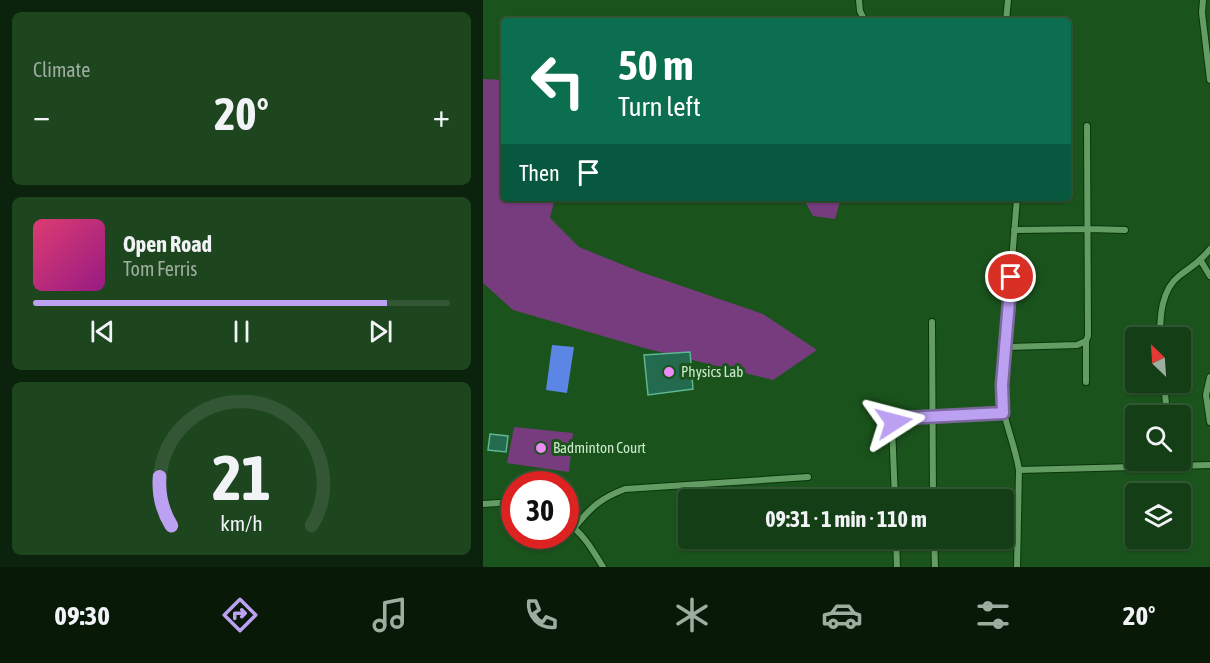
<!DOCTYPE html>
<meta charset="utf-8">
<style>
body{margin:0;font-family:"Asap Condensed",sans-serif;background:#1d451e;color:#f1f3f6;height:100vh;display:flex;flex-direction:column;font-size:22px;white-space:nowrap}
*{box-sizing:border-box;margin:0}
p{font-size:20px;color:#9daea0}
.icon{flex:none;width:33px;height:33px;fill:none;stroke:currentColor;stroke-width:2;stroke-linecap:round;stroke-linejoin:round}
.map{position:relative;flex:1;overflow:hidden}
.panel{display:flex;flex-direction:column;gap:12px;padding:12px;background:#0b220c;width:483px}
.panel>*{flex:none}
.hud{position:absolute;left:18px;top:18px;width:570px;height:183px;border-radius:6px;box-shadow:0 2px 4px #0004,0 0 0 2px #335734;background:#0b6e4f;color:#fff;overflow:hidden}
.needle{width:39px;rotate:335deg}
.tools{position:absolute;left:642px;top:327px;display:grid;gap:12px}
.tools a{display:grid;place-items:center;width:66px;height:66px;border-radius:6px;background:#143e15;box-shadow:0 2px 4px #0004,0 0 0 2px #335734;font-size:30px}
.speed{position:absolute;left:18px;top:471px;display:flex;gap:12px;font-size:30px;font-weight:700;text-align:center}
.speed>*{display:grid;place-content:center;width:78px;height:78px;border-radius:50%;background:#143e15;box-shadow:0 2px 4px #0004,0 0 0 2px #335734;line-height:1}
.speed .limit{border:9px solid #d22;background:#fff;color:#111}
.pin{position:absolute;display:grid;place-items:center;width:51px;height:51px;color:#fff;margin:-26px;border:3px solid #fff;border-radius:50%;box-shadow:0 2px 6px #0007}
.me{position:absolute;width:66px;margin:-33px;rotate:81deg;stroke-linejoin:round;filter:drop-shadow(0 0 4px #0008)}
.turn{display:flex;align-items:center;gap:21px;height:126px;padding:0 18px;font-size:27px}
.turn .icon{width:78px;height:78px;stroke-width:2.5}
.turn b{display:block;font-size:42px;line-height:51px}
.then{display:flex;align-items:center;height:57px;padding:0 18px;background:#0003;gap:12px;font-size:22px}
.big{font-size:45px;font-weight:700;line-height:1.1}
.panel .card{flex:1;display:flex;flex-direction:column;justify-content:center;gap:9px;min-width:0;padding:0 21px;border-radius:9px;background:#1d451e}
.panel .dial{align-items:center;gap:0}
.dial svg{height:156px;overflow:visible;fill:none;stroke:#335734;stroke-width:7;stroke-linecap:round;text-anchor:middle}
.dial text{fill:#f1f3f6;stroke:none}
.song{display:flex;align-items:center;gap:18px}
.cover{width:72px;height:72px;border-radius:9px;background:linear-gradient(135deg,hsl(340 70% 55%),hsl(310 70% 35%))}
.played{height:6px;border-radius:3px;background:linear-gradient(90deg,#bca0f2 85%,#335734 85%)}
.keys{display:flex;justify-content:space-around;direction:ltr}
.heat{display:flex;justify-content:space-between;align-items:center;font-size:33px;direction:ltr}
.trip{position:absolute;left:195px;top:489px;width:336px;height:60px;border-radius:6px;background:#143e15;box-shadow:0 2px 4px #0004,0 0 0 2px #335734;font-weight:700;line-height:60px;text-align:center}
.tab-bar{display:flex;height:96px;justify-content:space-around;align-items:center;background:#081908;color:#9daea0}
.tab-bar .icon{width:42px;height:42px}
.tab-bar .on{color:#bca0f2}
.tab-bar b{font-size:27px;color:#f1f3f6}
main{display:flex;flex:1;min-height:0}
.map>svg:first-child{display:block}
.green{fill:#773c7d}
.water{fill:#5b86e5}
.building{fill:#246a4e;stroke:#5db690;stroke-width:1.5}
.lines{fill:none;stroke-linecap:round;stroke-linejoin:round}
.minor-casing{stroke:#09350c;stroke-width:8}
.minor{stroke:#649d63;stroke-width:6}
.route-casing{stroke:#7a689d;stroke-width:15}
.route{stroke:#bca0f2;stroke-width:10}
.poi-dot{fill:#ee8bf8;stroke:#1a531c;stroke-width:2}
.labels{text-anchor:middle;stroke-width:6;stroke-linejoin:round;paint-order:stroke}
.poi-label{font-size:15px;fill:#cbe9ca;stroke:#1a531c;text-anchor:start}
</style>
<main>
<section class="panel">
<div class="card"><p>Climate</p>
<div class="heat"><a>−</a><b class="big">20°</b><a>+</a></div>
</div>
<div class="card">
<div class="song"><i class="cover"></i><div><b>Open Road</b><p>Tom Ferris</p></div></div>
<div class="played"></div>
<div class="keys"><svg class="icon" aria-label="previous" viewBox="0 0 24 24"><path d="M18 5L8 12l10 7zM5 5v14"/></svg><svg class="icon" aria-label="pause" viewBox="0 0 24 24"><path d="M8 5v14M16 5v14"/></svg><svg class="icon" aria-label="next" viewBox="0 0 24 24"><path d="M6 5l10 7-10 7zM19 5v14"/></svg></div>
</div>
<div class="card dial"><svg viewBox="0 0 100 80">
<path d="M14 69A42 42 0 1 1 86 69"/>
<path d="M14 69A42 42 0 0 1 8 44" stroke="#bca0f2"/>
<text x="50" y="56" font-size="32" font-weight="700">21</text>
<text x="50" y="72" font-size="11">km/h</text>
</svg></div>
</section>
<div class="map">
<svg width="727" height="567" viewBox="0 0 727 567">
<rect width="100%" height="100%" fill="#1a531c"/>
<path class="green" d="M0,79L21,80V198H72L67,218L96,247L155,271L280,314L334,350L290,380L161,348L30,310L0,283Z
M320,198H358L352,219L330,216Z
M31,427L90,433L86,472L24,463Z"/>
<path class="water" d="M69,345L91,347L84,393L63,390Z"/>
<path class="building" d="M207,352L210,389L165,395L161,355Z
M7,434L25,436L23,452L5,450Z"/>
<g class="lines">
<g class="minor-casing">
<path id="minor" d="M376,0L377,11L382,21
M720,0L719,13L727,80
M523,21L525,0
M534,198L518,397C521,422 532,445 536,470L534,567
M531,230L606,229L642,230
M718,261L727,276
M449,322L450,500
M677,338C677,317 678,290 696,276C709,266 716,263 727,249
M522,347L594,345L603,341L605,336L604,126
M727,377L723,395L727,422
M603,382V341
M681,382L684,415
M536,470L727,465
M412,500L409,426L411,422L422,418L520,413
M0,504L32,502
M82,521C100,533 109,549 120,567
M92,527C108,507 118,498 142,489L325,477
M413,538L414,567
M451,538L452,567"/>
</g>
<use href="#minor" class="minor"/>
</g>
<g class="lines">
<g class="route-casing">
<path id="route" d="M411,422L422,418L520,413L519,385L528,277"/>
</g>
<use href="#route" class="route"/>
</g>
<g class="poi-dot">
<circle cx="186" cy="372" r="6"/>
<circle cx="58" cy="448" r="6"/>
</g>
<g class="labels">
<g class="poi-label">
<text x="198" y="377">Physics Lab</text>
<text x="70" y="453">Badminton Court</text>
</g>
</g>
</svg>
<div class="tools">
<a><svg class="needle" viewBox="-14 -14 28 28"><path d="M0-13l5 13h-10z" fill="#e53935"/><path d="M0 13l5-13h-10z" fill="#9daea0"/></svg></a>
<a><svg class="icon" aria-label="search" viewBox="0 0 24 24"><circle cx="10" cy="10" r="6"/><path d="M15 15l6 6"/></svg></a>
<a><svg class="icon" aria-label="layers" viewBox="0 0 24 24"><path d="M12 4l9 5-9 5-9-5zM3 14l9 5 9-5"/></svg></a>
</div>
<div class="speed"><div class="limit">30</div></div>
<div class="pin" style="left:528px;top:277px;background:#d93025"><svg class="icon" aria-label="arrive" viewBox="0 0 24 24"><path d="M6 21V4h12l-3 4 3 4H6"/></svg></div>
<svg class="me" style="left:411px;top:422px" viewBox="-20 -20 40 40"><path d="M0-17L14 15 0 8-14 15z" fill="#bca0f2" stroke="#fff" stroke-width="4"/></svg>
<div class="trip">09:31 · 1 min · 110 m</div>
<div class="hud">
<div class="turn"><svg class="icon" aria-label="left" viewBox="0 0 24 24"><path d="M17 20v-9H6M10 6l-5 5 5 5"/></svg><div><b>50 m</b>Turn left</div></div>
<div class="then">Then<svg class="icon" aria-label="arrive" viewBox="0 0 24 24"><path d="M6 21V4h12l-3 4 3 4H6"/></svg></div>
</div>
</div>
</main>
<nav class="tab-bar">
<b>09:30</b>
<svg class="icon on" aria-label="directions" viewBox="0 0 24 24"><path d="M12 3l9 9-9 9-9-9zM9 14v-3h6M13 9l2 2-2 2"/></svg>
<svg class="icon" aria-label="music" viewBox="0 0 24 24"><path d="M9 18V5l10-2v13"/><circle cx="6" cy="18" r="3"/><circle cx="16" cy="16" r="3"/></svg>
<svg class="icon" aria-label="phone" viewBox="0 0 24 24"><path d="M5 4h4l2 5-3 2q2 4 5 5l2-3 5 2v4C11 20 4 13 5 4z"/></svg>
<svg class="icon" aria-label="climate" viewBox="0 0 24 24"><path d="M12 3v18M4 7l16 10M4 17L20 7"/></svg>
<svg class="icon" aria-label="car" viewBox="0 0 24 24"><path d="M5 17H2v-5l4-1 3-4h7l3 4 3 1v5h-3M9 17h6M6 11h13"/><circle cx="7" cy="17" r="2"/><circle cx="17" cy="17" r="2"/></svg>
<svg class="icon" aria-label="filters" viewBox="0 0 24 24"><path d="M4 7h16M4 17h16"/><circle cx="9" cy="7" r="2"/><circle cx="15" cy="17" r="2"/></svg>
<b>20°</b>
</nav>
